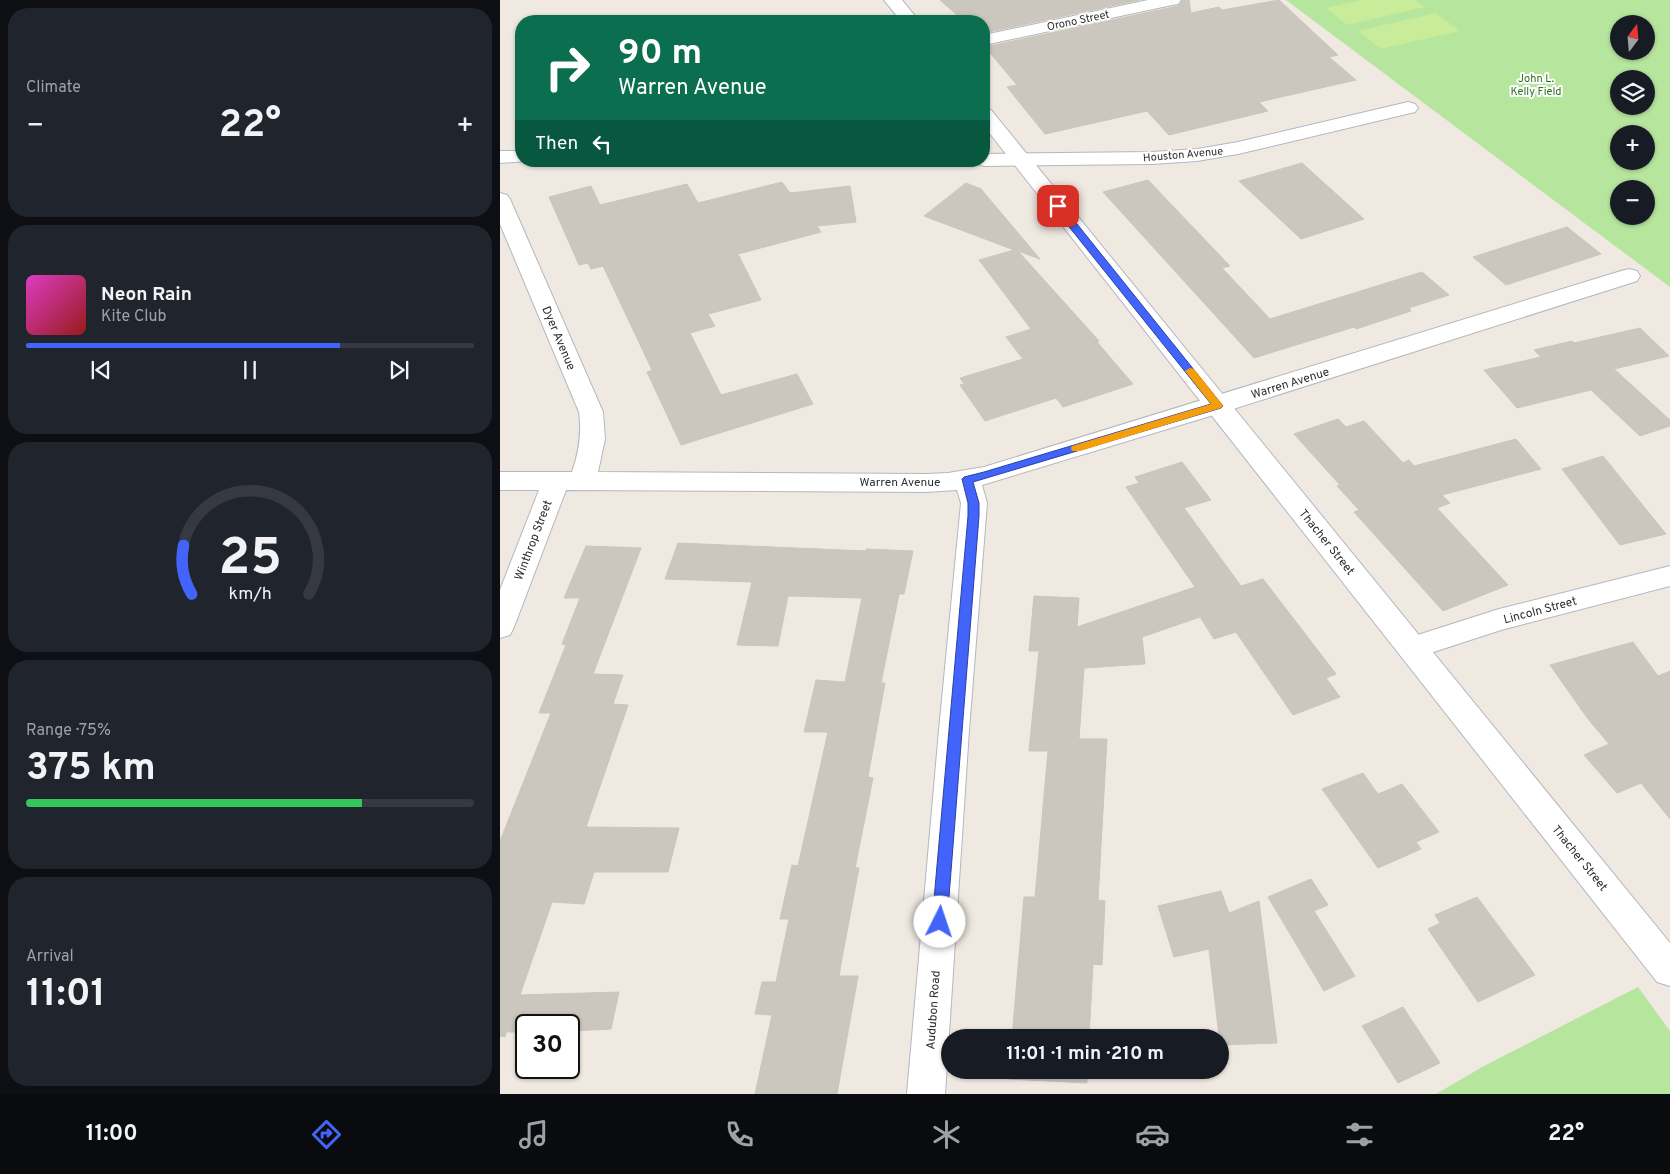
<!DOCTYPE html>
<meta charset="utf-8">
<style>
body{margin:0;font-family:Overpass,sans-serif;background:#20242c;color:#f1f3f6;height:100vh;display:flex;flex-direction:column;font-size:19px;white-space:nowrap}
*{box-sizing:border-box;margin:0}
p{font-size:16px;color:#9ea1a6}
.icon{flex:none;width:28px;height:28px;fill:none;stroke:currentColor;stroke-width:2;stroke-linecap:round;stroke-linejoin:round}
.map{position:relative;flex:1;overflow:hidden}
.side{display:flex;flex-direction:column;gap:8px;padding:8px;background:#0d0f14;width:500px}
.side>*{flex:none}
.hud{position:absolute;left:15px;top:15px;width:475px;height:152px;border-radius:20px;box-shadow:0 1px 4px #0004;background:#0b6e4f;color:#fff;overflow:hidden}
.needle{width:32px;rotate:16deg}
.tools{position:absolute;left:1110px;top:15px;display:grid;gap:10px}
.tools a{display:grid;place-items:center;width:45px;height:45px;border-radius:50%;background:#171b24;box-shadow:0 1px 4px #0004;font-size:25px}
.speed{position:absolute;left:15px;top:1014px;display:flex;gap:10px;font-size:25px;font-weight:700;text-align:center}
.speed>*{display:grid;place-content:center;width:65px;height:65px;border-radius:50%;background:#171b24;box-shadow:0 1px 4px #0004;line-height:1}
.speed .limit{border:2px solid #111;border-radius:8px;background:#fff;color:#111}
.pin{position:absolute;display:grid;place-items:center;width:42px;height:42px;color:#fff;margin:-21px;border-radius:10px;box-shadow:0 2px 8px #0006}
.me{position:absolute;width:55px;margin:-28px;rotate:4deg;stroke-linejoin:round;filter:drop-shadow(0 0 4px #0008)}
.turn{display:flex;align-items:center;gap:18px;height:105px;padding:0 20px;font-size:22px}
.turn .icon{width:65px;height:65px;stroke-width:2.5}
.turn b{display:block;font-size:35px;line-height:42px}
.then{display:flex;align-items:center;height:48px;padding:0 20px;background:#0003;gap:10px;font-size:19px}
.big{font-size:38px;font-weight:700;line-height:1.1}
.side .tile{flex:1;display:flex;flex-direction:column;justify-content:center;gap:8px;min-width:0;padding:0 18px;border-radius:20px;background:#20242c}
.side .dial{align-items:center;gap:0}
.dial svg{height:130px;overflow:visible;fill:none;stroke:#363941;stroke-width:7;stroke-linecap:round;text-anchor:middle}
.dial text{fill:#f1f3f6;stroke:none}
.song{display:flex;align-items:center;gap:15px}
.cover{width:60px;height:60px;border-radius:8px;background:linear-gradient(135deg,hsl(310 70% 55%),hsl(0 70% 35%))}
.played{height:5px;border-radius:2px;background:linear-gradient(90deg,#4264fb 70%,#363941 70%)}
.keys{display:flex;justify-content:space-around;direction:ltr}
.heat{display:flex;justify-content:space-between;align-items:center;font-size:28px;direction:ltr}
.charge{height:8px;border-radius:4px;background:linear-gradient(90deg,#34c759 75%,#363941 0)}
.trip{position:absolute;left:441px;top:1029px;width:288px;height:50px;border-radius:25px;background:#171b24;box-shadow:0 1px 4px #0004;font-weight:700;line-height:50px;text-align:center}
.dock{display:flex;height:80px;justify-content:space-around;align-items:center;background:#090b0e;color:#9ea1a6}
.dock .icon{width:35px;height:35px}
.dock .on{color:#4264fb}
.dock b{font-size:22px;color:#f1f3f6}
main{display:flex;flex:1;min-height:0}
.map>svg:first-child{display:block}
.green{fill:#b6e59e;fill-rule:evenodd}
.pitch{fill:#c9ec9a}
.building{fill:#cbc7bf;stroke:#cbc5ba}
.lines{fill:none;stroke-linecap:round;stroke-linejoin:round}
.minor-casing{stroke:#b4b7c1;stroke-width:2}
.tertiary-casing{stroke:#b4b7c1;stroke-width:2}
.minor{fill:#fff;fill-rule:evenodd}
.tertiary{fill:#fff;fill-rule:evenodd}
.route{fill:#4264fb;stroke:#2b41a3}
.slow{fill:#f59e0b}
.labels{text-anchor:middle;stroke-width:4;stroke-linejoin:round;paint-order:stroke}
.far-street-label{font-size:11px;fill:#2e2e2e;stroke:#fff}
.far-park-label{font-size:11px;fill:#2c6e1b;stroke:#fff}
.street-label{font-size:12px;fill:#2e2e2e;stroke:#fff}
</style>
<main>
<section class="side">
<div class="tile"><p>Climate</p>
<div class="heat"><a>−</a><b class="big">22°</b><a>+</a></div>
</div>
<div class="tile">
<div class="song"><i class="cover"></i><div><b>Neon Rain</b><p>Kite Club</p></div></div>
<div class="played"></div>
<div class="keys"><svg class="icon" aria-label="previous" viewBox="0 0 24 24"><path d="M18 5L8 12l10 7zM5 5v14"/></svg><svg class="icon" aria-label="pause" viewBox="0 0 24 24"><path d="M8 5v14M16 5v14"/></svg><svg class="icon" aria-label="next" viewBox="0 0 24 24"><path d="M6 5l10 7-10 7zM19 5v14"/></svg></div>
</div>
<div class="tile dial"><svg viewBox="0 0 100 80">
<path d="M14 69A42 42 0 1 1 86 69"/>
<path d="M14 69A42 42 0 0 1 9 39" stroke="#4264fb"/>
<text x="50" y="56" font-size="32" font-weight="700">25</text>
<text x="50" y="72" font-size="11">km/h</text>
</svg></div>
<div class="tile"><p>Range · 75%</p><b class="big">375 km</b><div class="charge"></div></div>
<div class="tile"><p>Arrival</p><b class="big">11:01</b></div>
</section>
<div class="map">
<svg width="1170" height="1094" viewBox="0 0 1170 1094">
<rect width="100%" height="100%" fill="#efe9e1"/>
<path class="green" d="M786,0H1170V287ZM1119,24H1146V51H1119ZM1119,79H1146V106H1119ZM1119,134H1146V161H1119ZM1119,189H1146V216H1119Z
M1138,987L1170,1031V1094H936L984,1066Z"/>
<path class="pitch" d="M861,0H915L925,7L847,25L826,8Z
M936,13L960,31L881,49L858,31Z"/>
<path class="building" d="M440,0H639L484,33V21H464Z
M683,0H689L691,13L719,7L722,10L779,0L838,55L829,57L856,80L759,102L768,111L669,135L647,111L545,134L507,87L517,85L485,47L678,6Z
M802,163L864,219L801,239L739,181Z
M648,180L730,266L722,268L770,319L922,272L949,295L909,308L911,311L856,329L854,327L754,358L603,192Z
M282,182L290,193L350,186L356,222L317,226L321,232L238,254L261,300L208,314L215,326L190,333L221,395L297,374L313,404L181,445L147,372L152,370L103,266L91,269L88,263L79,265L49,197L91,186L100,205L187,184L198,203Z
M466,183L481,189L540,259L518,251L599,341L597,342L633,384L563,407L556,398L485,421L460,385L464,384L460,378L523,359L506,337L531,329L479,260L514,250L424,216Z
M1067,227L1101,254L1006,285L973,257Z
M1140,328L1169,356L1114,369L1170,420V426L1140,436L1091,390L1017,408L984,370L1041,357L1034,350L1072,341L1074,343Z
M838,419L846,427L864,421L903,463L909,460L914,466L1016,439L1041,469L942,495L950,503L937,508L1008,585L943,611L854,512L859,510L837,486L840,485L794,434Z
M1103,456L1166,534L1120,545L1062,469Z
M682,462L711,500L684,508L741,586L763,579L836,674L826,678L840,697L793,715L736,632L714,639L700,617L642,637L645,664L584,668L579,739H607L598,900L605,901L602,965L593,964L589,1038H512L524,897H535L548,751H529L539,651H529L534,596L579,598L577,627L695,587L626,487L639,483L635,477Z
M178,543L366,551V549L413,551L404,594H399L381,683H385L368,777L373,778L355,868H359L342,958L339,976H358L337,1094H255L272,1015L255,1014L262,982H276L289,919H280L292,865L298,866L328,732H304L316,680L345,682L362,598L288,596L278,646L237,645L252,582L165,579Z
M86,546L141,548L93,674L123,675L113,704L128,705L86,827L179,828L168,872H94L84,904L52,902L20,995L119,992L111,1029L69,1031V1025H26V1032H6L5,1037L0,1036V841L51,713H39L66,645L62,644L80,598H64Z
M1133,642L1158,676L1170,671V819L1141,783L1117,793L1084,755L1109,744L1088,719L1050,665Z
M863,773L878,794L902,784L939,832L916,842L921,849L878,868L822,789Z
M811,879L828,905L814,911L855,976L824,991L768,897Z
M721,891L729,913L759,901L777,1043L720,1045L709,949L674,957L658,906Z
M977,897L1035,975L978,1002L928,929L940,923L935,915Z
M903,1007L940,1063L898,1083L862,1026Z
M509,1070H587V1083L508,1079Z"/>
<g class="lines">
<g class="minor-casing">
<path id="minor" d="M648,0H681L678,4L672,5L484,45V35Z
M908,102L915,104L918,108L915,112L738,154L697,161L652,164L484,166L477,164L475,161H484V154L652,152L697,149L738,142Z
M0,151H21V161H28L0,163Z
M0,193L7,195L10,199L103,412L105,439L98,472L426,474L448,473L484,467L1121,271L1129,269L1137,271L1140,276L1137,281L727,411L482,485L487,503L469,730L445,1094H407L439,730L461,503L457,490L426,492L66,490L14,627L10,635L0,638V590L39,490H0V472H72C79,452 82,433 79,412L0,224Z
M1170,566V586L1001,630L912,659L902,656L897,648L902,640L999,609Z"/>
</g>
<g class="tertiary-casing">
<path id="tertiary" d="M384,0H402L419,21H401Z
M484,108L491,110L1170,943V986L1157,982L484,126Z"/>
</g>
<use href="#minor" class="minor"/>
<use href="#tertiary" class="tertiary"/>
</g>
<path class="route" d="M558,203L561,204L723,406L721,408L473,482L479,503V516L447,922L445,926L440,928L435,926L432,922L468,516V503L462,479L464,477L484,472L711,404L554,208L553,206Z"/>
<path class="slow" d="M690,368L694,369L721,403L723,406L721,408L580,451H572L571,448L572,446L711,404L685,371Z"/>
<g class="labels">
<g class="far-street-label">
<text transform="translate(578 20) rotate(-12)" y="4">Orono Street</text>
<text transform="translate(683 154) rotate(-5)" y="4">Houston Avenue</text>
</g>
<g class="far-park-label">
<text x="1036" y="82">John L.<tspan x="1036" dy="13">Kelly Field</tspan></text>
</g>
<g class="street-label">
<text transform="translate(59 338) rotate(67)" y="4">Dyer Avenue</text>
<text transform="translate(790 383) rotate(-17)" y="4">Warren Avenue</text>
<text x="400" y="486">Warren Avenue</text>
<text transform="translate(33 540) rotate(-69)" y="4">Winthrop Street</text>
<text transform="translate(827 542) rotate(51)" y="4">Thacher Street</text>
<text transform="translate(1040 610) rotate(-15)" y="4">Lincoln Street</text>
<text transform="translate(1080 858) rotate(51)" y="4">Thacher Street</text>
<text transform="translate(433 1010) rotate(-86)" y="4">Audubon Road</text>
</g>
</g>
</svg>
<div class="tools">
<a><svg class="needle" viewBox="-14 -14 28 28"><path d="M0-13l5 13h-10z" fill="#e53935"/><path d="M0 13l5-13h-10z" fill="#9ea1a6"/></svg></a>
<a><svg class="icon" aria-label="layers" viewBox="0 0 24 24"><path d="M12 4l9 5-9 5-9-5zM3 14l9 5 9-5"/></svg></a>
<a>+</a>
<a>−</a>
</div>
<div class="speed"><div class="limit">30</div></div>
<div class="pin" style="left:558px;top:206px;background:#d93025"><svg class="icon" aria-label="arrive" viewBox="0 0 24 24"><path d="M6 21V4h12l-3 4 3 4H6"/></svg></div>
<svg class="me" style="left:440px;top:922px" viewBox="-20 -20 40 40"><circle r="19" fill="#fff"/><path d="M0-13L10 11 0 6-10 11z" fill="#4264fb"/></svg>
<div class="trip">11:01 · 1 min · 210 m</div>
<div class="hud">
<div class="turn"><svg class="icon" aria-label="right" viewBox="0 0 24 24"><path d="M7 20v-9h11M14 6l5 5-5 5"/></svg><div><b>90 m</b>Warren Avenue</div></div>
<div class="then">Then<svg class="icon" aria-label="left" viewBox="0 0 24 24"><path d="M17 20v-9H6M10 6l-5 5 5 5"/></svg></div>
</div>
</div>
</main>
<nav class="dock">
<b>11:00</b>
<svg class="icon on" aria-label="directions" viewBox="0 0 24 24"><path d="M12 3l9 9-9 9-9-9zM9 14v-3h6M13 9l2 2-2 2"/></svg>
<svg class="icon" aria-label="music" viewBox="0 0 24 24"><path d="M9 18V5l10-2v13"/><circle cx="6" cy="18" r="3"/><circle cx="16" cy="16" r="3"/></svg>
<svg class="icon" aria-label="phone" viewBox="0 0 24 24"><path d="M5 4h4l2 5-3 2q2 4 5 5l2-3 5 2v4C11 20 4 13 5 4z"/></svg>
<svg class="icon" aria-label="climate" viewBox="0 0 24 24"><path d="M12 3v18M4 7l16 10M4 17L20 7"/></svg>
<svg class="icon" aria-label="car" viewBox="0 0 24 24"><path d="M5 17H2v-5l4-1 3-4h7l3 4 3 1v5h-3M9 17h6M6 11h13"/><circle cx="7" cy="17" r="2"/><circle cx="17" cy="17" r="2"/></svg>
<svg class="icon" aria-label="filters" viewBox="0 0 24 24"><path d="M4 7h16M4 17h16"/><circle cx="9" cy="7" r="2"/><circle cx="15" cy="17" r="2"/></svg>
<b>22°</b>
</nav>
